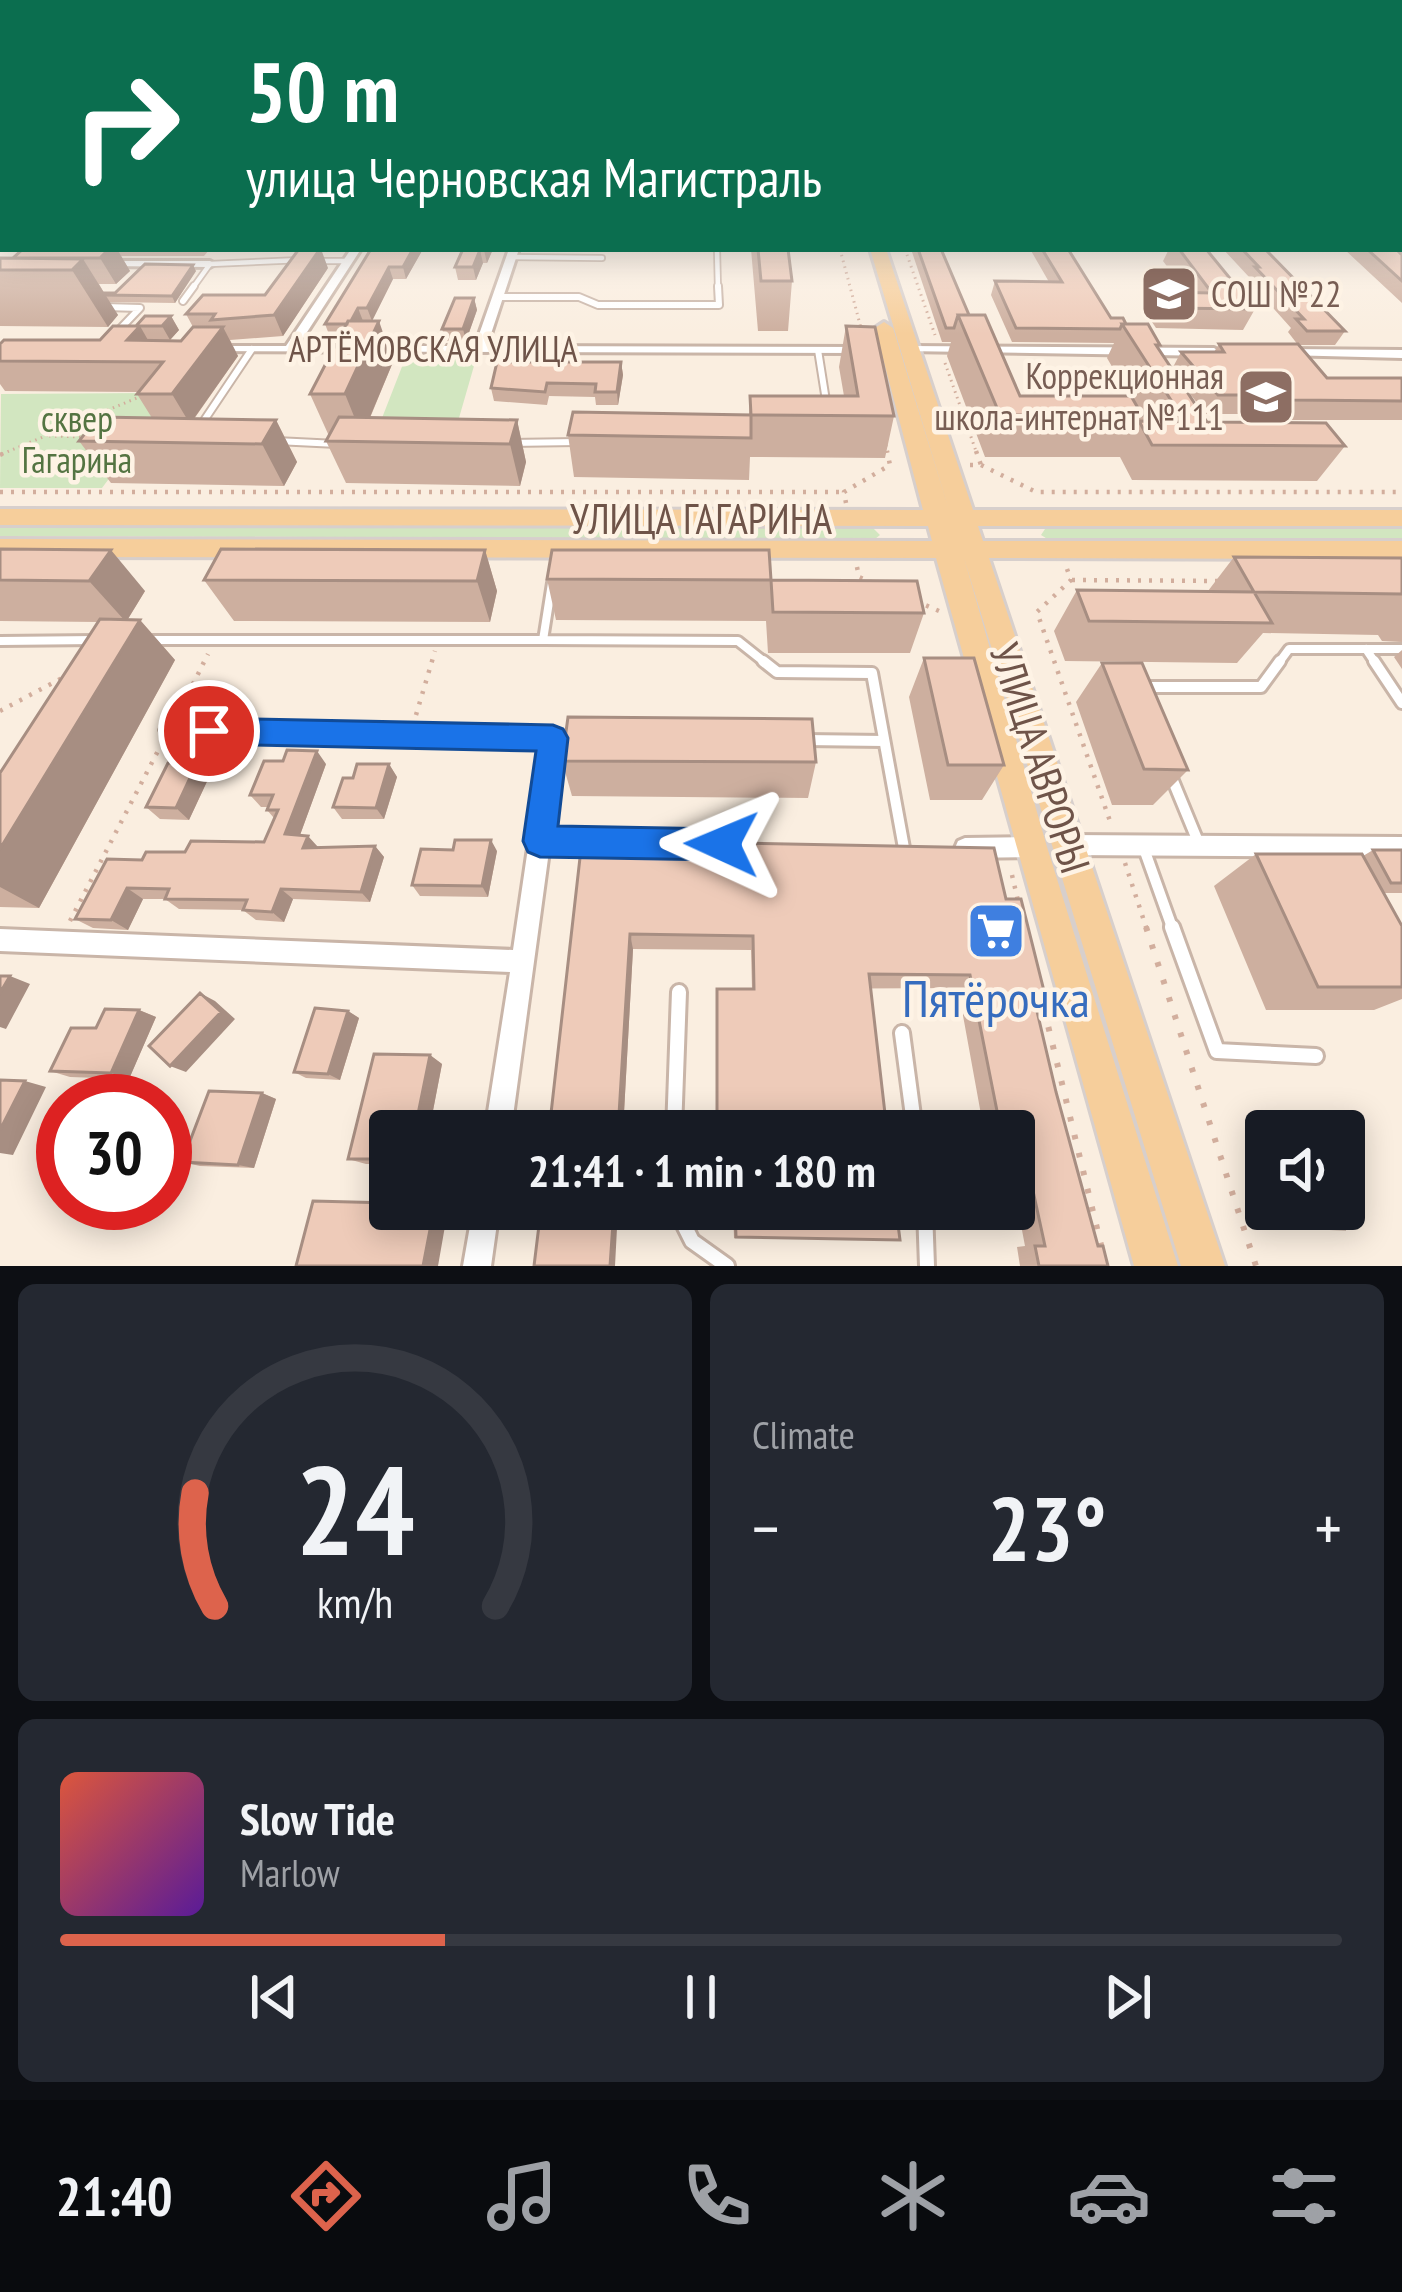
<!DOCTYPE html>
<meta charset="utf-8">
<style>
body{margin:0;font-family:"PT Sans Narrow",sans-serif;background:#242831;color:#f1f3f6;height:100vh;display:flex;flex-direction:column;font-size:45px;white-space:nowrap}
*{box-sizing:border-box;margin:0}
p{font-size:39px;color:#9ea1a6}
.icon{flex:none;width:66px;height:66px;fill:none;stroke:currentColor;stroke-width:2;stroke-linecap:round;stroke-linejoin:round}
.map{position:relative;height:1266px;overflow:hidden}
.panel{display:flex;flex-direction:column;gap:18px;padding:18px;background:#0d0f14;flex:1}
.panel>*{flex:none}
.hud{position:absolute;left:0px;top:0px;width:1404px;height:252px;box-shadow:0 6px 30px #0003;background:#0b6e4f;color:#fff;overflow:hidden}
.buttons{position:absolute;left:1245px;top:1110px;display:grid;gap:24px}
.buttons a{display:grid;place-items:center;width:120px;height:120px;border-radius:12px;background:#171b24;box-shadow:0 6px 30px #0003;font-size:60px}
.speed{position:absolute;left:36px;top:1074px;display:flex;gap:24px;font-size:60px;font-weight:700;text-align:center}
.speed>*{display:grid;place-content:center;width:156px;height:156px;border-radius:50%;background:#171b24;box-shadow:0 6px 30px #0003;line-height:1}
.speed .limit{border:18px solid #d22;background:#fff;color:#111}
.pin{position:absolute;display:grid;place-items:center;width:102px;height:102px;color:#fff;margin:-51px;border:6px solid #fff;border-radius:50%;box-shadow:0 3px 12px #0007}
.me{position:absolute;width:132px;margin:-66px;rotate:271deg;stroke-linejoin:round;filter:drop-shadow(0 0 9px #0008)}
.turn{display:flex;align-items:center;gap:42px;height:252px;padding:0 48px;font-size:54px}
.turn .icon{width:156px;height:156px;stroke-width:2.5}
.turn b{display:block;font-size:84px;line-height:102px}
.big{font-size:90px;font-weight:700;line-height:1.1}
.panel .tile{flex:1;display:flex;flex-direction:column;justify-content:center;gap:18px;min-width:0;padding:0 42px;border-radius:18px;background:#242831}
.panel .dial{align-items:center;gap:0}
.dial svg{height:312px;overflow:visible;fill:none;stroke:#363941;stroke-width:7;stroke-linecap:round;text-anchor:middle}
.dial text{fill:#f1f3f6;stroke:none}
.song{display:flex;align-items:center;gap:36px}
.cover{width:144px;height:144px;border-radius:18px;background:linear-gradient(135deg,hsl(10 70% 55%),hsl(270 70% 35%))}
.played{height:12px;border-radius:6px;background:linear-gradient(90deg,#dd634c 30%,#363941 30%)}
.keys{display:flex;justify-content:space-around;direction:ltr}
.heat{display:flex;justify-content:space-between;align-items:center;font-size:66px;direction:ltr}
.panel .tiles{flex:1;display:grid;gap:18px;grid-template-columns:1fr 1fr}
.tile:last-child{grid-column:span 2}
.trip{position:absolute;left:369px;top:1110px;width:666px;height:120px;border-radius:12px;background:#171b24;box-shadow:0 6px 30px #0003;font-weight:700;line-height:120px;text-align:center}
.dock{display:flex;height:192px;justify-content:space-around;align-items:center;background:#090b0e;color:#9ea1a6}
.dock .icon{width:84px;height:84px}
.dock .active{color:#dd634c}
.dock b{font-size:54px;color:#f1f3f6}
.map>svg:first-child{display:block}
.green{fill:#d2e6c0}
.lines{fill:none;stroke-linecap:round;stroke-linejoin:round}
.service-far4-casing{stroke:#c9b5a8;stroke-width:8}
.service-far3-casing{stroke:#c9b5a8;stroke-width:10}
.service-far2-casing{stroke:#c9b5a8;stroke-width:14}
.service-far1-casing{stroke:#c9b5a8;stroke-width:16}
.service-casing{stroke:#c9b5a8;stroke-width:20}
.minor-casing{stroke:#c9b5a8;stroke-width:6}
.primary-casing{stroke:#d7cfcc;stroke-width:6}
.path-far2{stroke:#d2ae9d;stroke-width:3;stroke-dasharray:1.5 4.5;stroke-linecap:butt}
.path-far1{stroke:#d2ae9d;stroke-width:4.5;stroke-dasharray:3 8;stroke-linecap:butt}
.path{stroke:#d2ae9d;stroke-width:6;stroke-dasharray:4.5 14;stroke-linecap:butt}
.service-far4{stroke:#fff;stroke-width:4.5}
.service-far3{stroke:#fff;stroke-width:6}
.service-far2{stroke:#fff;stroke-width:8}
.service-far1{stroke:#fff;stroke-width:10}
.service{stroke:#fff;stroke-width:14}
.minor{fill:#fff;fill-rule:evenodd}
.primary{fill:#f6ce9b;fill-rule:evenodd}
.wall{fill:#cdaf9f}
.shaded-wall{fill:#a78e82}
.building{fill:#eecbb9;stroke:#a78e82;stroke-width:3}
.route{fill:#1a73e8;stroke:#114b97;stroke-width:3}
.labels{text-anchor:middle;stroke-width:9;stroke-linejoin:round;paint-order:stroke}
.far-education-label{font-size:36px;fill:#785e54;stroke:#fef3e5;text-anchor:start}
.far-street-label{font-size:36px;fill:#6f5449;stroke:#fef3e5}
.far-park-label{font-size:36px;fill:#547442;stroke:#fef3e5}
.street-label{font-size:42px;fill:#6f5449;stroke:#fef3e5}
.near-shop-label{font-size:51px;fill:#366cbe;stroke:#fef3e5}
</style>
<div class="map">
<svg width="1402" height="1266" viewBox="0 0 1402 1266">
<rect width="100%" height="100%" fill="#faeee0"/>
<path class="green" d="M405,359H476L459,418H382Z
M196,362L102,488H0L1,394L147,393Z
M0,525L873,528L880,535L875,539L0,536Z
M1045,529H1402V540H1049L1041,535Z"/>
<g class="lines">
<g class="service-far4-casing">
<path id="service-far4" d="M717,249L718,289
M511,257L602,258
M317,261H348
M192,289L210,264L301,260"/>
</g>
<g class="service-far3-casing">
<path id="service-far3" d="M497,297H579L598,305H719L718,286
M183,301L194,286
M105,307L140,308L118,331
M818,350L827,407
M207,431L205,419L252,349
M276,441L337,444
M510,443L577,442"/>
</g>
<g class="service-far2-casing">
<path id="service-far2" d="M149,640H543L552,583
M543,640L738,641L767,664
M0,641L96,640
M1366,649L1376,664
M1278,664L1289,649H1402"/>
</g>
<g class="service-far1-casing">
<path id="service-far1" d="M763,661L777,672L872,673L904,848
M1374,661L1402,703
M1145,687H1261L1280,661
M805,740L884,741
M1171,776L1199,844
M1143,846L1173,930"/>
</g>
<g class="service-casing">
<path id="service" d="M1172,927L1217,1051L1316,1056
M902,1033L915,1131
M674,1131L679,992
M676,1209L692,1241L727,1266
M925,1209L927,1266"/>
</g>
<g class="minor-casing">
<path id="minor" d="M351,249H361L298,346H475L509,249H519L487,346L863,347L869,350L863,353L213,351V347L217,346H286Z
M99,261H210L215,264L210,267L103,266L98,263Z
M909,346L1214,348L1220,352L1214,356L905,351L903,349Z
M1288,349L1402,350V358L1284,355V351Z
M169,722L553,730L559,732L562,738L551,832L604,833L611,835L614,842L611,849L604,851H549L511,1131H485L510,972L0,951V929L513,950L543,746L169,738L163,735L160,730L163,725Z
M1068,835L1402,837V857L1068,855L1061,852L1058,845L1061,838Z
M1030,837L1037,840L1040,847L1037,854L1030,857L965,858L958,855L955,848L958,841L965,838Z
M473,1209H499L491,1266H463Z"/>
</g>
<g class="primary-casing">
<path id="primary" d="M870,249H886L973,510H1402V526H978L983,541H1402V559L989,558L1225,1266H1181L964,558L1047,847L1178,1266H1134L936,558L0,557V539L932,541L928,526L0,525V509L923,510L875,328L884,322L893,328L949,510Z"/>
</g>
<path class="path-far2" d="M840,249L861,328
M905,249L935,335
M945,363L977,454
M49,436L86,437
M886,445L888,454
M2,454L144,395"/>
<path class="path-far1" d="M976,451L981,465
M0,455L9,451
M970,465H981L1036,492H1402
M0,492H844
M846,503L844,492L890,465L887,451
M857,567L859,577L873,583
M1067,569L1071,580L1037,612L1111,824
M1072,580L1222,581
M916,601L939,611
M0,711L64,677
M178,714L208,654
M416,715L435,651
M1125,863L1147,930
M1012,875L1019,905
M70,921L161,745"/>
<path class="path" d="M1146,927L1256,1266
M1044,1009L1102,1249"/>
<use href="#service-far4" class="service-far4"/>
<use href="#service-far3" class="service-far3"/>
<use href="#service-far2" class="service-far2"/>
<use href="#service-far1" class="service-far1"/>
<use href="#service" class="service"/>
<use href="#minor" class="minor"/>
<use href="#primary" class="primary"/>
</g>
<path class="wall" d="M0,157H3V249H210L204,256H121L130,271L116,284H99L104,293H115L196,271L175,303L109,302L118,315L108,327L0,326V258H13L22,250H0Z
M1401,190H1402V303L1344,249H1401Z
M371,249H423L406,279H393L372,321L393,362L370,418L517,420L526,462L520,486L346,483L326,441L329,436L310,394L340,337H330L325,324Z
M463,249H493L487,263H483L476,280H458L455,267Z
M751,249H788L792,281L788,331H758Z
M911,249H941L969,315L1020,396H1129L1107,358L1114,343L1012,342L991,295L995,281L1049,282L1030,249H1068L1111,318L1126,324L1160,345L1158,349L1172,369L1181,352H1214L1219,344L1327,378H1402V420H1279L1274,414H1206L1182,384L1207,422L1345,446L1317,481L1132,480L1120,457H985L947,356L951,342H942Z
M1169,249H1206L1255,309L1243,330L1156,328L1146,313L1156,292H1186L1163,261Z
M1223,249H1265L1345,331L1335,345H1298L1288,332L1291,328L1248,280L1249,277Z
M328,268L283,336L230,340L238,356L194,419L276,420L297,462L284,486L111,483L79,441L152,418L137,394L138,392L5,391L0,384V344L100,340L171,316L179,330L170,340L181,341L193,327L186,314L265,295Z
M474,298L477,310L466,341H446L442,329Z
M846,326L894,416L885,458L750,457L749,480L574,477L568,435L749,415L750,396H844L839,367Z
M621,362L623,375L618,405H596L595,397L549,396L547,405L494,401L491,388Z
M0,549L145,591L128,619L140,620L175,660L39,908L0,907V773L99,622L0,621Z
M485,550L497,591L490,622L234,621L204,580Z
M1234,557L1402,558V642L1382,641L1378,635L1263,633L1237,663L1065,661L1054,631L1077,590L1208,591Z
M547,579L771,580L924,613L910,653H768L766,621L556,620Z
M1402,650V669L1394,657Z
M924,658L1004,765L982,800H930L909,697Z
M1102,663L1188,770L1153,805H1112L1076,702Z
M562,761L816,762L808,798L572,796Z
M197,763L210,775L189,820L160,819L146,807Z
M326,764L300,835L318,847L375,846L384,857L370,902L293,899L284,922L256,920L243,910L179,909L165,899H143L128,930L93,928L75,919L142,860L185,852L264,842L274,818L267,810L268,807H261L250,795Z
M389,764L397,777L384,819H342L333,807L353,778Z
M582,840L1006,899L1048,1007L1038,1014L1056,1092L1098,1246L1108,1266H1020L1017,1247L1025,1246L1014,1188V1131H984L958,988L752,989L751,950L633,949L623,1131H549Z
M1373,850H1402V893H1384L1402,926V999L1374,1010H1266L1214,886L1256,854L1363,856Z
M497,851L488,897L420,896L412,885Z
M139,1010L156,1017L129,1079L70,1077L50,1071L96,1028Z
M348,1011L359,1018L340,1080L306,1078L294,1072Z
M430,1055L442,1064L430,1126H415L414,1131H390V1164H366L348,1159Z
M262,1093L276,1099L254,1168L200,1166L182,1162Z
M1266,1188V1209H1337L1344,1229L1261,1228L1248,1190Z
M733,1209H896L900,1240L734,1238Z"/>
<path class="shaded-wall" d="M109,249H117L130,271L116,284L100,258Z
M321,249L328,268L283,336L274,315Z
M413,249H423L406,279L403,267Z
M485,249H493L487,263L484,250Z
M480,250L483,263L476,280L473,267Z
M83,259L118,315L108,327L72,270Z
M193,265L196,271L175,303L172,296Z
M389,267L393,279L372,321L367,308Z
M474,298L477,310L466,341L463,329Z
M358,308L363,321L350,324Z
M171,316L179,330L170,340L162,326Z
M379,321L393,362L362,436L345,394Z
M140,326L157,356L127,340Z
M223,327L238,356L190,424L172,394Z
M621,362L623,375L618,405L617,392Z
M276,420L297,462L284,486L262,444Z
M517,420L526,462L520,486L510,444Z
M111,550L145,591L126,622L89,581Z
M485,550L497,591L490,622L477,581Z
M140,620L175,660L39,908L0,887V849Z
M317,751L326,764L296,846L285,834Z
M197,763L210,775L189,820L176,808Z
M389,764L397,777L384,819L376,808Z
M308,836L318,847L303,848Z
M491,840L497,851L488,897L482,886Z
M375,846L384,857L370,902L361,892Z
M127,888L143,899L128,930L111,920Z
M281,889L293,899L284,922L272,912Z
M630,934L633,949L623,1131H618Z
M10,976L30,984L6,1029L0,1027V993Z
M200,993L215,1001L235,1019L186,1072L170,1066Z
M139,1010L156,1017L129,1079L111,1073Z
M348,1011L359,1018L340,1080L328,1074Z
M430,1055L442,1064L430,1126L417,1119Z
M25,1081L46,1087L13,1155L0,1153V1130Z
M262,1093L276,1099L254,1168L238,1165Z
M401,1119L415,1126L414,1131H398Z
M434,1209H448L438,1266H423Z
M614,1209H618L615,1266H610Z"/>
<path class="building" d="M0,157H3V183H0Z
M1401,242L1402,253H1400L1402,255V281L1367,249H1401Z
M23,249H109L100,258H13Z
M299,249H320L274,315L211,320L215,314H186L203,295H265Z
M371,249H413L403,267H389L367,308H358L351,321H348L347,324H325Z
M463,249H485L480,250L473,267H455Z
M758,249H788L792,281H761Z
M918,249H941L969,315H958L954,328H946Z
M1042,249H1068L1111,318H1123L1126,324H1122L1120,329L1016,328L995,281L1062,282Z
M1179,249H1206L1255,309L1167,308L1156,292L1212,293Z
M1242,249H1265L1345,331H1307L1296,319H1304L1255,267H1259Z
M0,258L83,259L72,270H0Z
M145,264L193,265L172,296L105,295L104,293H115Z
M455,298H474L463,329H442Z
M958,315H985L1020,396H1131L1142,415H1000Z
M145,316H171L162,326H136Z
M348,321H379L345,394H310Z
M1122,324H1148L1160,345H1156L1207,422L1326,423L1345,446L1152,445L1139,421L1185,422Z
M113,326H140L127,340L181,341L193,327H223L172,394H137L163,362L0,361V344L4,340H100Z
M846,326L875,327L894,416L751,415L750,396H858Z
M1219,344H1298L1327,378H1402V401L1292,400L1287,395H1218L1181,352H1224Z
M497,362H621L617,392H595L596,384L547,383L545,392L491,388Z
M573,412L751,415V438L568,435Z
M98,417L276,420L262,444L79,441Z
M339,417L517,420L510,444L326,441Z
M0,549L111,550L89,581L0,580Z
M221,549L485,550L477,581L204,580Z
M552,550H769L771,580L547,579Z
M1234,557L1402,558V594L1254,592Z
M771,580L917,581L924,613L773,612Z
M1077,590L1254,592L1272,623L1089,621Z
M100,619L140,620L0,849V773Z
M924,658H974L1004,765H948Z
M1102,663H1142L1188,770L1144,769Z
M568,717L812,719L816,762L562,761Z
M287,750L317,751L285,834L308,836L303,848L375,846L361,892L281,889L272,912L243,910L247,900L165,899L169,889L127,888L111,920L75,919L107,859L142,860L146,852H185L191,841L264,842L278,810H267L273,795H250L264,761H283Z
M168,763H197L176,808L146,807Z
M357,764H389L376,808L333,807L343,778H353Z
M455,840H491L482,886L412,885L421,849L453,850Z
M582,840L994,848L1006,899H1021L1048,1007H1036L1056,1092L1098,1246H1103L1108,1266H1039L1035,1246H1045L1030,1177H1014V1131H1001L970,975L869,974L887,1131H717V989H754L753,936L630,934L618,1131H549Z
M1373,850H1402V883H1391Z
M1256,854H1362L1402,926V987H1318Z
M0,976H10L0,993Z
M200,993L221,1012L170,1066L149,1046Z
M315,1008L348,1011L328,1074L294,1072Z
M105,1009L139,1010L111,1073L50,1071L71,1028H96Z
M374,1054L430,1055L417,1119H401L398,1131H390V1159H348Z
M0,1080L25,1081L0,1130Z
M209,1091L262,1093L238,1165L182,1162Z
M313,1201L390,1203V1209H434L423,1266H296Z
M541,1209H614L610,1266H534Z
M735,1209H896L900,1240L736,1237Z
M1275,1209H1337L1344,1229L1281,1227Z"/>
<linearGradient id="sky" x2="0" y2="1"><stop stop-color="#94c5e6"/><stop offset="0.47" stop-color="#fdf7f1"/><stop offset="1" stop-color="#fdf7f1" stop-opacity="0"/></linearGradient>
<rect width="1402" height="334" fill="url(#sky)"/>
<path class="route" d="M209,718L553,725L563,729L568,738L558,826L722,829L734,833L738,844L734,856L722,860L540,857L528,852L523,841L536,751L209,744L199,740L194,731L199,722Z"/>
<defs>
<g id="school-square" transform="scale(3)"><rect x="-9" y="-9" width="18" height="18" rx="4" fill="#8d6e63" stroke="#fef3e5"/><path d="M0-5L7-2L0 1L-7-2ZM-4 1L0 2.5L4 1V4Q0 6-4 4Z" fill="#fff"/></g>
<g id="supermarket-square" transform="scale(3)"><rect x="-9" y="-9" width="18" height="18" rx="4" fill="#3f7fe0" stroke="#fef3e5"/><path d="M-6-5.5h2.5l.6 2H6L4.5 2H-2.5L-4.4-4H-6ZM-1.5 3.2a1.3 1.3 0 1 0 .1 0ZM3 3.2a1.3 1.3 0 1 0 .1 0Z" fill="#fff"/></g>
</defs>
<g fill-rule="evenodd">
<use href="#school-square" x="1169" y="294"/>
<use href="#school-square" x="1266" y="397"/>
<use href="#supermarket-square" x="996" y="931"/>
</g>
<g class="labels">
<g class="far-education-label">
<text x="1211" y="307">СОШ №22</text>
<text x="1224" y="389" text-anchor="end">Коррекционная<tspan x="1224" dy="41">школа-интернат №111</tspan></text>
</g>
<g class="far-street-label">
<text x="433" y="362">АРТЁМОВСКАЯ УЛИЦА</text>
</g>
<g class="far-park-label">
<text x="77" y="432">сквер<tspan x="77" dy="41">Гагарина</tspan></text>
</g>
<g class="street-label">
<text x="701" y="534">УЛИЦА ГАГАРИНА</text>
<text transform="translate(1040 758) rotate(72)" y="15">УЛИЦА АВРОРЫ</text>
</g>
<g class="near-shop-label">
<text x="996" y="1017">Пятёрочка</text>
</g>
</g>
</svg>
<div class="buttons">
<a><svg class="icon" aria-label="sound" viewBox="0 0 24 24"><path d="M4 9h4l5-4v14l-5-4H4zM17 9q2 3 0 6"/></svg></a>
</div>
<div class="speed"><div class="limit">30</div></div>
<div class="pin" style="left:209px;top:731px;background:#d93025"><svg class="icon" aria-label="arrive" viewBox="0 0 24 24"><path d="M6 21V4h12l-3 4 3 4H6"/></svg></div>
<svg class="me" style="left:722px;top:844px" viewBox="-20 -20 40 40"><path d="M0-17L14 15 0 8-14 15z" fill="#1a73e8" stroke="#fff" stroke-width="4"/></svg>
<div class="trip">21:41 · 1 min · 180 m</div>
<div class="hud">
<div class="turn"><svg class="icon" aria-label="right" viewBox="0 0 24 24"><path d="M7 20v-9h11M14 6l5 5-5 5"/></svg><div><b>50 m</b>улица Черновская Магистраль</div></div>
</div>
</div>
<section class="panel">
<div class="tiles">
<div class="tile dial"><svg viewBox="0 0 100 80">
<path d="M14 69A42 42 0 1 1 86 69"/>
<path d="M14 69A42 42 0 0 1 9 40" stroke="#dd634c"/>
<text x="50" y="56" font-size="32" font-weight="700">24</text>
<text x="50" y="72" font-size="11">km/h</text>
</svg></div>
<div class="tile"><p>Climate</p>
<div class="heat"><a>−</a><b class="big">23°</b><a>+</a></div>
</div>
<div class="tile">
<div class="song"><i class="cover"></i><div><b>Slow Tide</b><p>Marlow</p></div></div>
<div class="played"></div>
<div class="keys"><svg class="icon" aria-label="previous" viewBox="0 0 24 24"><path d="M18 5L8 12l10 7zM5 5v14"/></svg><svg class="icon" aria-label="pause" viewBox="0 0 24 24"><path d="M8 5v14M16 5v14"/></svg><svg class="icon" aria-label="next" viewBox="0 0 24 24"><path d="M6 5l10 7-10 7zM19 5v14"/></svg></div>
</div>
</div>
</section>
<nav class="dock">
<b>21:40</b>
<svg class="icon active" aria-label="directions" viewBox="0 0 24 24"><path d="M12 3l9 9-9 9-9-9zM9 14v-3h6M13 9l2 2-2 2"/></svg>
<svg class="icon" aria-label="music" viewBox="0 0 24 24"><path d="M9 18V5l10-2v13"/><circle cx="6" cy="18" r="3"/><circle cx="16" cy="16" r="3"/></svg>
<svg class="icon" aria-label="phone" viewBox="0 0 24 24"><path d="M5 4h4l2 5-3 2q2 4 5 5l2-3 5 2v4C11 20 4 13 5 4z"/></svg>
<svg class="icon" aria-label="climate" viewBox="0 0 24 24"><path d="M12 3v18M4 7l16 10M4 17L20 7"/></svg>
<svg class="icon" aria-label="car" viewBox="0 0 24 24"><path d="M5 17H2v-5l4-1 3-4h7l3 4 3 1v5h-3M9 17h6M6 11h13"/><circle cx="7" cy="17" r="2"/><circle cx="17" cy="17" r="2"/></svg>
<svg class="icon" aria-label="filters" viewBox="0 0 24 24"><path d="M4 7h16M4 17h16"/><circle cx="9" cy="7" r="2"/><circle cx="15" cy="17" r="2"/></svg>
</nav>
